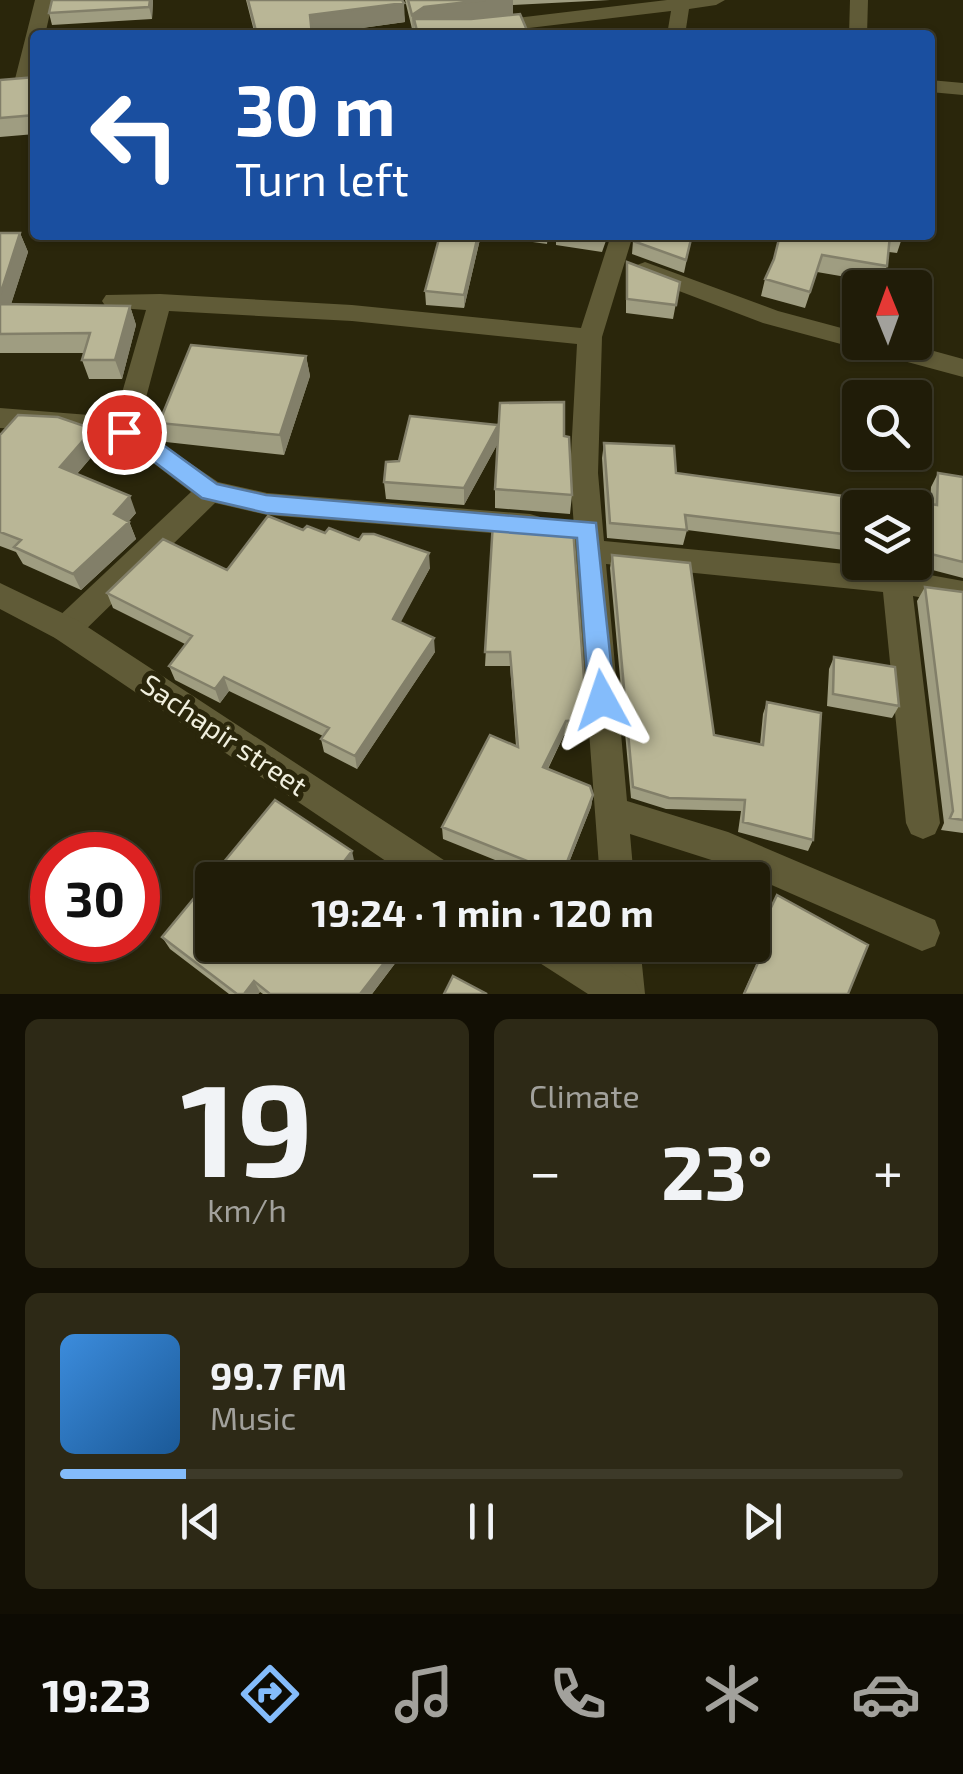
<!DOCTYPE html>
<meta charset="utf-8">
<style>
body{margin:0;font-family:"Exo 2",sans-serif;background:#2d2916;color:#f1f3f6;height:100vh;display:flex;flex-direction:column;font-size:38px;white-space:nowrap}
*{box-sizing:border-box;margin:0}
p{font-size:32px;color:#a2a19c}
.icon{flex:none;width:55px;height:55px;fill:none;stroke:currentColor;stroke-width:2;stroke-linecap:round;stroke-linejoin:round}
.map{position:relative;height:994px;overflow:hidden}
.panel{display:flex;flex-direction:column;gap:25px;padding:25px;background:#120f04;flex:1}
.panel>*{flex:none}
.top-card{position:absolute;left:30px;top:30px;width:905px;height:210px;border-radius:10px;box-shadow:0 2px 8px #0004,0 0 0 2px #3d3a29;background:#1a4fa0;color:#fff;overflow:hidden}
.needle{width:65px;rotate:359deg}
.buttons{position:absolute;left:842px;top:270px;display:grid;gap:20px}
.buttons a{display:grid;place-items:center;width:90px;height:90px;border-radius:10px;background:#201c08;box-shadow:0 2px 8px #0004,0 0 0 2px #3d3a29;font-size:50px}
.speed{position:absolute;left:30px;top:832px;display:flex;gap:20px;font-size:50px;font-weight:700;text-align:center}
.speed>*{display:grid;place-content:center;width:130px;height:130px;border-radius:50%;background:#201c08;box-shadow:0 2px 8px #0004,0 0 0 2px #3d3a29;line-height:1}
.speed .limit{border:15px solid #d22;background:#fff;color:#111}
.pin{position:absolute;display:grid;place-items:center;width:85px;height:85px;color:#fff;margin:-42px;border:5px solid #fff;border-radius:50%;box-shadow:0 2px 10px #0007}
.me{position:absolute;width:110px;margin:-55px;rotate:355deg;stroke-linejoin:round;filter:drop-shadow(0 0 8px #0008)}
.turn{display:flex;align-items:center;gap:35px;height:210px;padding:0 40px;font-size:45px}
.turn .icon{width:130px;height:130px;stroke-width:2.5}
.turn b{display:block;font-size:70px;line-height:85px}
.big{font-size:75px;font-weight:700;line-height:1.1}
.panel .widget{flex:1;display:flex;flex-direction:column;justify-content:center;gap:15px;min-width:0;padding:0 35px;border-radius:15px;background:#2d2916}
.panel .dial{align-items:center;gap:0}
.dial b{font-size:130px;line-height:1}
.song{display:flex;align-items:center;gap:30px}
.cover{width:120px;height:120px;border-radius:15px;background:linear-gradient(135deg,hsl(210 70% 55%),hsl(210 70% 35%))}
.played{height:10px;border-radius:5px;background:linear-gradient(90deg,#84bcfb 15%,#3d3a29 15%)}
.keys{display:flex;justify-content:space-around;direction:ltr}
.heat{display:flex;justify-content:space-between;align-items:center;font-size:55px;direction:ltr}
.panel .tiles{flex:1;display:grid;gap:25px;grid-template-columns:1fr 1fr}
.widget:last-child{grid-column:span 2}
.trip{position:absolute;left:195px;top:862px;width:575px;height:100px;border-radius:10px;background:#201c08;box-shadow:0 2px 8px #0004,0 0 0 2px #3d3a29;font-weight:700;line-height:100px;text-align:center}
.menu{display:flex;height:160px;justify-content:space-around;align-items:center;background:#0d0b03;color:#a2a19c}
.menu .icon{width:70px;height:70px}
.menu .on{color:#84bcfb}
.menu b{font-size:45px;color:#f1f3f6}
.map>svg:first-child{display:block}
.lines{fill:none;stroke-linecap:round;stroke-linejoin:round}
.minor{fill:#605b37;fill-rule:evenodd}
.tertiary{fill:#605b37;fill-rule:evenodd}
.wall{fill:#9f9d81}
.shaded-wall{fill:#827f69}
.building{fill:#b9b696;stroke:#827f69;stroke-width:2.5}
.route{fill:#84bcfb;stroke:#567aa3;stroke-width:2.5}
.labels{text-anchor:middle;stroke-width:10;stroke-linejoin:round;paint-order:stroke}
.street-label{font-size:28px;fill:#f0efde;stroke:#2a260b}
</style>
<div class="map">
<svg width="963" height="994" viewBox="0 0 963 994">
<rect width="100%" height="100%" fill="#2a260b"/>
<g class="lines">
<path class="minor" d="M35,0H53L45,35H35V79L25,85L15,79Z
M667,0H725L716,5L689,9L685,35H667L671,11L471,35H416L425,29Z
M850,0H868L867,35H849Z
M930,80L963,83V95L930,92Z
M611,235H633L602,337L598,473L604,541L897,569L963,581V605L913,596L940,823L935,834L923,839L911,834L906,823L883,592L606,564L627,801L728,832L935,920L940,933L935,946L922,951L724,864L630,834L634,880H600L570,473L577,344L352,321L169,311L138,428L218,482L267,493L530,514L540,517L544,525L540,533L530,536L267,515L215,503L77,638L66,642L55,638L51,629L55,620L191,492L135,449L102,433L0,428V408L115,417L146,310L106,307L102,301L106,295L160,294L352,305L581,328Z
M645,262L778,311L860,333V342H901L963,359V377L763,323L637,275L633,270L637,265Z
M604,945H640L645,994H607Z"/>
<path class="tertiary" d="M0,583L77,620L456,868L461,880H414L55,638L0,609Z
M527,945H578L635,981L641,994H588L532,958Z"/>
</g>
<path class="wall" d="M153,0L152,19L52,25L49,13Z
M246,0H402L405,22L312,35H255Z
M405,0H610L513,5V14L418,35H414V32L413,33Z
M35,77V134L0,137V80Z
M0,233H20L28,252L11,304L130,306L136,325L122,379H89L82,360L84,353H0Z
M440,235H481L464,308L426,305L425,291Z
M484,235H548L547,244Z
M556,235H608L602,252L556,245Z
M692,235L684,273L632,254L633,241Z
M780,235H903L897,253L889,252L887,266L881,283L817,272L805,308L761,296L765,279L774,259Z
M627,262L680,282L673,319L626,313V276Z
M306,356L310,376L284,455L166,442L159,423Z
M498,425V443L464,505L386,499L384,482L399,461Z
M0,435L100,447L77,474L136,513L129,521L136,539L81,590L23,564L16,552L0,546Z
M564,436L572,495L570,514L495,508V489Z
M604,443L676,473L856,498L859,492L930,504L931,487L938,473L963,477V578L902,562H915V508H860V552L687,530L683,545L607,538L602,458Z
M493,522L587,720L585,734L564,735L548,769L593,795L591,807L562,880H545L443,839L442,827L516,746L510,666H485Z
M303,530L325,533L430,568L400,622L435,652L357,769L324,752L321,739L323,736L229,691L220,703L175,680L169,666L185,644L113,608L107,593L227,570Z
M612,555L714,735L760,745L763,714L767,702L813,840L808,851L738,832L741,811L666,809L631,798L610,568Z
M925,587L963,592V833L941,830L944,823L917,601Z
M834,657L899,706L892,718L827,706L829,669Z
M355,865L344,880L212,945H409L372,994H263L260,992L258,994H229L170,949L162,937Z
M772,905L848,994H743L760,956L750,950Z"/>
<path class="shaded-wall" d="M150,0H153L152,19L149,7Z
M485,0H513V15L425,25L414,19L413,33L412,15L424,7Z
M404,3L405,22L312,35L310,15Z
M20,233L28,252L5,323L0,311V295Z
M478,235H481L464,308V295Z
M130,306L136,325L122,379L115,360Z
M306,356L310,376L284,455L280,435Z
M498,425V443L464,505V488Z
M93,429L100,447L68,484L60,467Z
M130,496L136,513L126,524L129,522L136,539L81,590L73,574L114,514Z
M429,553L430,568L395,633L393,619Z
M434,638L435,652L357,769L355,756Z
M224,677L229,691L220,703L215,689Z
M566,721L564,735L542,780L543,767Z
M593,795L591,807L562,880H561Z
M352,851L355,865L343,880L335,873Z
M398,945H409L372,994H360Z
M254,981L260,992L258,994H244Z"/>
<path class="building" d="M52,0H150L149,7L49,13Z
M248,0H402L404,3L310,15L312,35H257Z
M408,0H485L424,7L412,15Z
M520,14L529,35H418L414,19H471Z
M35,77V115L0,118V80Z
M0,233H20L0,295Z
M440,235H478L464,295L425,291Z
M575,235H604L603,239Z
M635,235H692L686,260L633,241Z
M780,235H890L887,266L822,255L810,292L765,279L774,259Z
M627,262L680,282L676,305L627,299Z
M0,304L130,306L115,360H82L90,333L0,334Z
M191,345L306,356L280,435L159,423Z
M564,402V436L569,437L572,495L495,489L500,403Z
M18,415L58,417L93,429L60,467L130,496L114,514L129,522L73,574L14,547L21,540L0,532V435Z
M410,416L498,425L464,488L384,482L386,462L399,461Z
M604,443L674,446L676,473L858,498L859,492L937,505L938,473L963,477V562L915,550V508H860V536L685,515L687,530L610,523Z
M268,516L303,530L307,526L325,533L329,528L359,540L363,534H374L429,553L393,619L434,638L355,756L321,739L329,728L224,677L215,689L169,666L192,636L107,593L163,539L227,570Z
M493,522L573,528L587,720L566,721L543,767L590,786L593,795L562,875L442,827L490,735L518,747L510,652H485Z
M612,555L690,563L714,735L763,745L767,702L821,713L813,840L743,822L745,800L669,798L633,787Z
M925,587L963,592V820L950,818L953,811Z
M834,657L895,667L899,706L833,694Z
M275,800L352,851L335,873L344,880H212V945H398L360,994H270L254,981L244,994H237L162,937Z
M777,895L868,945L848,994H744L765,947L755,941Z
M453,976L487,994H444Z"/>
<path class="route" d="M124,424L151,436L217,484L266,495L596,523L615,700L611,708L602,712L593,708L589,700L577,538L266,513L202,498L136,448L116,438L113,432L116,427Z"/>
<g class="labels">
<g class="street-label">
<text transform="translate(224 735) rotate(34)" y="10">Sachapir street</text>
</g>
</g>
</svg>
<div class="buttons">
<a><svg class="needle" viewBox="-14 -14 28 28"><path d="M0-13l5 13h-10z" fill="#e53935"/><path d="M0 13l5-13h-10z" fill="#a2a19c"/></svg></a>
<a><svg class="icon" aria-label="search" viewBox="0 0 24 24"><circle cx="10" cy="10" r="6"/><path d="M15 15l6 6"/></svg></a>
<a><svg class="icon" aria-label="layers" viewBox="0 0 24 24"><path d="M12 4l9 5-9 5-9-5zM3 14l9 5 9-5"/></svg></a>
</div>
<div class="speed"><div class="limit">30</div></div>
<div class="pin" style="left:124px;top:432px;background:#d93025"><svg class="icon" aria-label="arrive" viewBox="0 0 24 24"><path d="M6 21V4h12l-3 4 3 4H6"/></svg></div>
<svg class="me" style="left:602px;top:700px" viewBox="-20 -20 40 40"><path d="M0-17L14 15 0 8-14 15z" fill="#84bcfb" stroke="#fff" stroke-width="4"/></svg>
<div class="trip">19:24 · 1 min · 120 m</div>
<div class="top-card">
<div class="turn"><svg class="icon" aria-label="left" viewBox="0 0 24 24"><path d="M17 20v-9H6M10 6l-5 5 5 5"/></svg><div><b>30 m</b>Turn left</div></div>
</div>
</div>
<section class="panel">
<div class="tiles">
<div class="widget dial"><b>19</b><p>km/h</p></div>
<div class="widget"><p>Climate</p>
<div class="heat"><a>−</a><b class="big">23°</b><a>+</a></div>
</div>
<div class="widget">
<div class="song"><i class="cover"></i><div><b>99.7 FM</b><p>Music</p></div></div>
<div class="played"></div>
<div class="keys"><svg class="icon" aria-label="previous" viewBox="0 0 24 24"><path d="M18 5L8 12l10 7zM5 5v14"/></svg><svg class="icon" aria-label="pause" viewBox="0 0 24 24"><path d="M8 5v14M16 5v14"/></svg><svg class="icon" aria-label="next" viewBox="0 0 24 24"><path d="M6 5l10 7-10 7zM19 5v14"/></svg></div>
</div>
</div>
</section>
<nav class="menu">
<b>19:23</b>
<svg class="icon on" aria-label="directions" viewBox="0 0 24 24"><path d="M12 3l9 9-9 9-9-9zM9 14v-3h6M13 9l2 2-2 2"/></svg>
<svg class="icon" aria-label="music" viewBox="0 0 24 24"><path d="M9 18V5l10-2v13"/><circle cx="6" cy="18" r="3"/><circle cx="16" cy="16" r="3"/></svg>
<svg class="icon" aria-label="phone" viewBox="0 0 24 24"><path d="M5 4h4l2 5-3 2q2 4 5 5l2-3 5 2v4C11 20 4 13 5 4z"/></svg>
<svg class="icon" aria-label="climate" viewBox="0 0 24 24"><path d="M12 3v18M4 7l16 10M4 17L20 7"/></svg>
<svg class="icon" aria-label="car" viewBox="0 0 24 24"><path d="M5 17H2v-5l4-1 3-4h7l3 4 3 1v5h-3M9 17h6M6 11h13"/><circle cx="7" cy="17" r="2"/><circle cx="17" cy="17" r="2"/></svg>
</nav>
